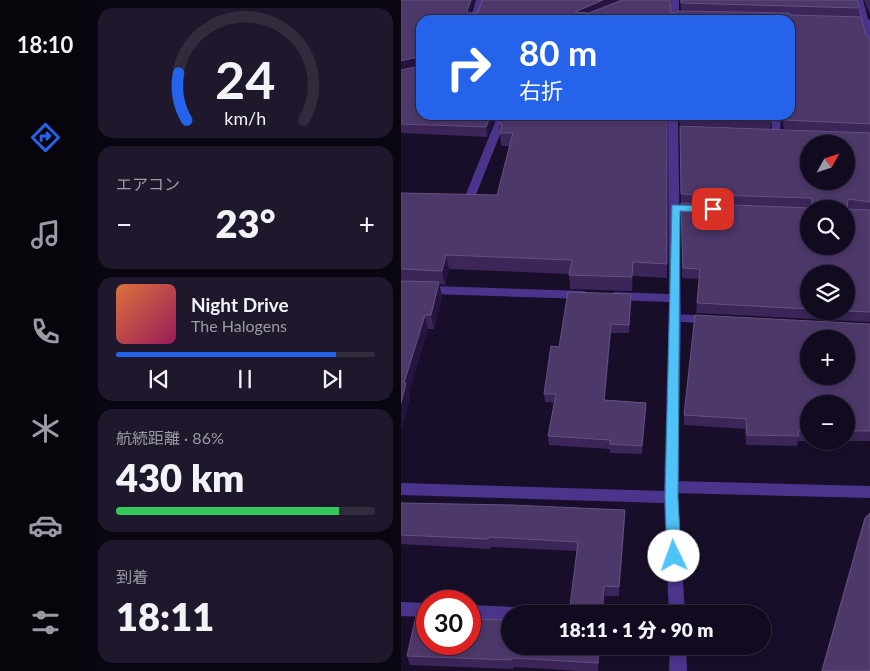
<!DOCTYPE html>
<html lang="ja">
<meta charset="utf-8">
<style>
body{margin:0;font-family:Lato,"Noto Sans JP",sans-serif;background:#1f182c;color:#f1f3f6;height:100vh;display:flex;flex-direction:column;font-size:19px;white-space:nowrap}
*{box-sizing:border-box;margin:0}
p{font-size:16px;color:#9c9aa4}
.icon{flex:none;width:28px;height:28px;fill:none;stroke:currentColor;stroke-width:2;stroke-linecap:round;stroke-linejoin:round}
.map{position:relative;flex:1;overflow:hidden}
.sheet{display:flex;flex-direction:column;gap:8px;padding:8px;background:#0a0611;width:311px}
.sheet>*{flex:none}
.top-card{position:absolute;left:15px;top:15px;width:379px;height:105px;border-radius:15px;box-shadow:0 2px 8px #0003,0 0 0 1px #312b3d;background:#2563eb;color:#fff;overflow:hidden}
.needle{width:32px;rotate:50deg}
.tools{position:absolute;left:399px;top:135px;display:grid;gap:10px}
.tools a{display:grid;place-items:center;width:55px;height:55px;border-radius:50%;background:#120a1f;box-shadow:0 2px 8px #0003,0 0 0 1px #312b3d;font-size:25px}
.speed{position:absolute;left:15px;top:590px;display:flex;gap:10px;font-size:25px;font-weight:700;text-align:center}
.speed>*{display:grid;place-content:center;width:65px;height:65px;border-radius:50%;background:#120a1f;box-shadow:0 2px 8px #0003,0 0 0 1px #312b3d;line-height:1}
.speed .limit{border:8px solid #d22;background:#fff;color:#111}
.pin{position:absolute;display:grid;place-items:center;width:42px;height:42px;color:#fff;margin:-21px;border-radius:10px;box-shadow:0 2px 8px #0006}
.me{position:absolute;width:55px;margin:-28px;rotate:357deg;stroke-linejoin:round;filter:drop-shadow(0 0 4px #0008)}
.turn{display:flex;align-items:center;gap:18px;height:105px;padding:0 20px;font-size:22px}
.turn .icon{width:65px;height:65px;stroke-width:2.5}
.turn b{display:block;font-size:35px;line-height:42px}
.big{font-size:38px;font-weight:800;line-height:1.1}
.sheet .card{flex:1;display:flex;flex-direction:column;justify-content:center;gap:8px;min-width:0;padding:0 18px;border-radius:15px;background:#1f182c}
.sheet .dial{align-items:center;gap:0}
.dial svg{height:130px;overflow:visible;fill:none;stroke:#312b3d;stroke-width:7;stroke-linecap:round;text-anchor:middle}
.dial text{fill:#f1f3f6;stroke:none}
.song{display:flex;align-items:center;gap:15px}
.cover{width:60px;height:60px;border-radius:8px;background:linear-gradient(135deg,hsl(20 70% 55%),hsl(330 70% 35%))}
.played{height:5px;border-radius:2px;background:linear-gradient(90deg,#2563eb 85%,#312b3d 85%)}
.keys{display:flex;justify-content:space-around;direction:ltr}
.heat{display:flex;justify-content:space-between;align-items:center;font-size:28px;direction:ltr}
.charge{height:8px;border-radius:4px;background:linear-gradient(90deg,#34c759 86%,#312b3d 0)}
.trip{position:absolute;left:100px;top:605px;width:270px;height:50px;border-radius:25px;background:#120a1f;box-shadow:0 2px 8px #0003,0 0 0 1px #312b3d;font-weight:800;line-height:50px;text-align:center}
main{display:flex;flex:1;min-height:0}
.menu{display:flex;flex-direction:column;width:90px;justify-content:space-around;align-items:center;background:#07040c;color:#9c9aa4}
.menu .icon{width:35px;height:35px}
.menu .active{color:#2563eb}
.menu b{font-size:22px;color:#f1f3f6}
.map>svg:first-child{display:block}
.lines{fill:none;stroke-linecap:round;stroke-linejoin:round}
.lane{fill:#4b358c;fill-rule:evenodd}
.street{fill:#4b358c;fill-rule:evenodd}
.wall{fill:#3b2559;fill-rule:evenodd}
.shaded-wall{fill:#25143e}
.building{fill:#4d386a;stroke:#655182;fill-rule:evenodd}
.route{fill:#4fc3f7;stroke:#337fa1}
</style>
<main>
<nav class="menu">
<b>18:10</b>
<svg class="icon active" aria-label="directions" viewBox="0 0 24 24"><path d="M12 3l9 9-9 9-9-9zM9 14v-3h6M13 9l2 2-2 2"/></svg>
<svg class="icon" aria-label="music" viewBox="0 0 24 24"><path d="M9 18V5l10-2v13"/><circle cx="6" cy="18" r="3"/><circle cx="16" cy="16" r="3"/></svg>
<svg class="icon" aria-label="phone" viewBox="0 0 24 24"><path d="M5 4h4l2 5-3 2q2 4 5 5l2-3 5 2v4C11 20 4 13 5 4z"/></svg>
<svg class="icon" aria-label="climate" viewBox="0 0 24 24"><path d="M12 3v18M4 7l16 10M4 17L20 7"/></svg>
<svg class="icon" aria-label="car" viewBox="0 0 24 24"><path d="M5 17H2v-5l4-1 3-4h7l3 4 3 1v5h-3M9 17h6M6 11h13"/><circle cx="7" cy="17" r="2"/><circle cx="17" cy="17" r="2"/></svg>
<svg class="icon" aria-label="filters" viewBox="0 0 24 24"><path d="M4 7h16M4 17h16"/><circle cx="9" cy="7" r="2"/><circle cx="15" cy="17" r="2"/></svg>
</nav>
<section class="sheet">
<div class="card dial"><svg viewBox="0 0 100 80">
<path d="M14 69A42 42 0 1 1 86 69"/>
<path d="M14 69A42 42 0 0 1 9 40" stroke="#2563eb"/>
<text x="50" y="56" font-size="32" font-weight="700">24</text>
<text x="50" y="72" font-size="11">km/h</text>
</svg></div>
<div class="card"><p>エアコン</p>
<div class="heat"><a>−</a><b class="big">23°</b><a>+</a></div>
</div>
<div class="card">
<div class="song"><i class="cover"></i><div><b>Night Drive</b><p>The Halogens</p></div></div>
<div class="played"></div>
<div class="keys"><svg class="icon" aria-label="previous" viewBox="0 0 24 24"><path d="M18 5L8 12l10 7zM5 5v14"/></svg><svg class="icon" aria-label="pause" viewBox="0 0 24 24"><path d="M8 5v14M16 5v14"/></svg><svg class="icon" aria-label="next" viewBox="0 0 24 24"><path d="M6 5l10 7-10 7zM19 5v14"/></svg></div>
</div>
<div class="card"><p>航続距離 · 86%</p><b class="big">430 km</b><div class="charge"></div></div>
<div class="card"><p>到着</p><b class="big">18:11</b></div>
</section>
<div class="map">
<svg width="469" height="671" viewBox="0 0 469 671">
<rect width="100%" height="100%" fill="#180e29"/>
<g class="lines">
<path class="lane" d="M274,314L309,316L315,320L309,324L270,321L268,318L270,315Z
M271,481L469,486V498L271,493L266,491L264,487L266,483Z"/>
<path class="street" d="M75,0H83L77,20H69Z
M270,0H278V20H270Z
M454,0H462L467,19L469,20V47L465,44L460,24L446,23L442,21L446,19H459Z
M89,115H99L104,122L74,197L69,200L51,199V195L65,194L94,122Z
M267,115H277L280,318L277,497L284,614H268L263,503L0,495V483L263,491L268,302L213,300L207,296L213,292L268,294Z
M370,115H380L379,136L376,137L371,134Z
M0,285L183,291L189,295L183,299L0,293Z
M0,602L26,603V617L0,616Z
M69,605L114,607L120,609L122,614H109V621L69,619Z
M269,646H285L286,671H268Z"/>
</g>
<path class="wall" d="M0,0H73L69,13H270L280,11L279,0H456L458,8L457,17L465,36L469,38V322L295,313L298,279L281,278L280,203L334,205L280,203L279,126L441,132L383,129L380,115H389V20H20L92,122L86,137L0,133ZM408,274L445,311H408Z
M463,0H469V15Z
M101,115H266V278L232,276L231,291L169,289L168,274L48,269L44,285L38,284L41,296L33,329H27L8,392L9,397L0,431V193L96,195L108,146H100L98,124L102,116Z
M277,115H370V120L369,129L279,125Z
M230,303L228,333H210L204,400L245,403L241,454L209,453V449L148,445L147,436L153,403L144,402L143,394L158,347Z
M469,324V441H445V404H408V441H397L396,446L345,445L344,429L283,425V415Z
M0,503L224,510V520L218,596H204L202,614H168L176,551L90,547L89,549L0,544Z
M464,518L469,671H420L458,537Z
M199,646L197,671H179L112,667V669L9,665L6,656Z"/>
<path class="shaded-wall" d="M70,0H73L67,19L66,11Z
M202,0H223L175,20L174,12Z
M20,56V66L0,70V61Z
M90,115H91L92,122L86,137L85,127Z
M45,255L48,269L44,285L41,271Z
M232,262V276L231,291V277Z
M38,282L41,296L33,329L30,315Z
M230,294V303L228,333V325Z
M24,315L27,329L8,392L9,397L0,431V403L3,383Z
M210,324V333L203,408V400Z
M245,403V411L241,454V446Z
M224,510V520L218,596V587Z
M203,586L204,596L202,614H201Z
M198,646H199L197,671V663Z"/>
<path class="building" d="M0,0H70L66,11L68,13H77L81,0H202L174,12L188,13L221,0H269L270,13L280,11L388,13L390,15L460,17L465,36L469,38V124L384,120L383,115H389V20H20V115H90L85,127L0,124V70L19,66L20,56L0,61Z
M280,0H456L458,8L280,3Z
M102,115H136L266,120V264L232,262L231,277L168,275L171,260L45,255L41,271L0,269V193L96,195L112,133H99L101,124H98Z
M279,115H370V120L279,116Z
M279,126L469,133V202L447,199L446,209L469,210V312L445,311V274H408V309L296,303L299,269L282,268L280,203L410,208L411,200L410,198L280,194ZM408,144H445V181H408ZM408,209H445V246H408Z
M0,281L38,282L30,315H24L3,383H5L0,403Z
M167,292L230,294L228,325L210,324L203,400L245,403L241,446L209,444V440L147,436L155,394H143L150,346L158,347Z
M294,315L469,324V431H445V404H408V431H397L398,436L346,435L345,419L283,415ZM408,339H445V376H408Z
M0,503L111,505L224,510L218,587L203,586L201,614H168L177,542L88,537L87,539L0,535Z
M469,513V671H421L464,518Z
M15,616L26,617V644H69V619L109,620V646H198L197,663L110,658V660L6,656Z"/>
<path class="route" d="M271,205L312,206L317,209L312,212L279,211L277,497L280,556L278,560L273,562L268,560L266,556L264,497Z"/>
</svg>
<div class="tools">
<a><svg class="needle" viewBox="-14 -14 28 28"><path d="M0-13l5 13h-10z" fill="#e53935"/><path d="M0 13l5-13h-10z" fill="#9c9aa4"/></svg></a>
<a><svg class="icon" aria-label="search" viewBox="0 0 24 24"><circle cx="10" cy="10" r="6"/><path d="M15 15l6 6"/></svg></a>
<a><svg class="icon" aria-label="layers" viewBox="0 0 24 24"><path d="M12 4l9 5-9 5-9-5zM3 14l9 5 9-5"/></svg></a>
<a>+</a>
<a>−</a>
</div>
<div class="speed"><div class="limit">30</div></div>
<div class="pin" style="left:312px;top:209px;background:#d93025"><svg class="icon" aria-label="arrive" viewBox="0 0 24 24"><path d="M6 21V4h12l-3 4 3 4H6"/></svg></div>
<svg class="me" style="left:273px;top:556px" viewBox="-20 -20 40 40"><circle r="19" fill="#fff"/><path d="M0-13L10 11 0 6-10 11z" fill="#4fc3f7"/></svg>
<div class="trip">18:11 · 1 分 · 90 m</div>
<div class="top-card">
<div class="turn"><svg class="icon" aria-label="right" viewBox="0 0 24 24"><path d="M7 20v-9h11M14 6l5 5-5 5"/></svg><div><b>80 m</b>右折</div></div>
</div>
</div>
</main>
